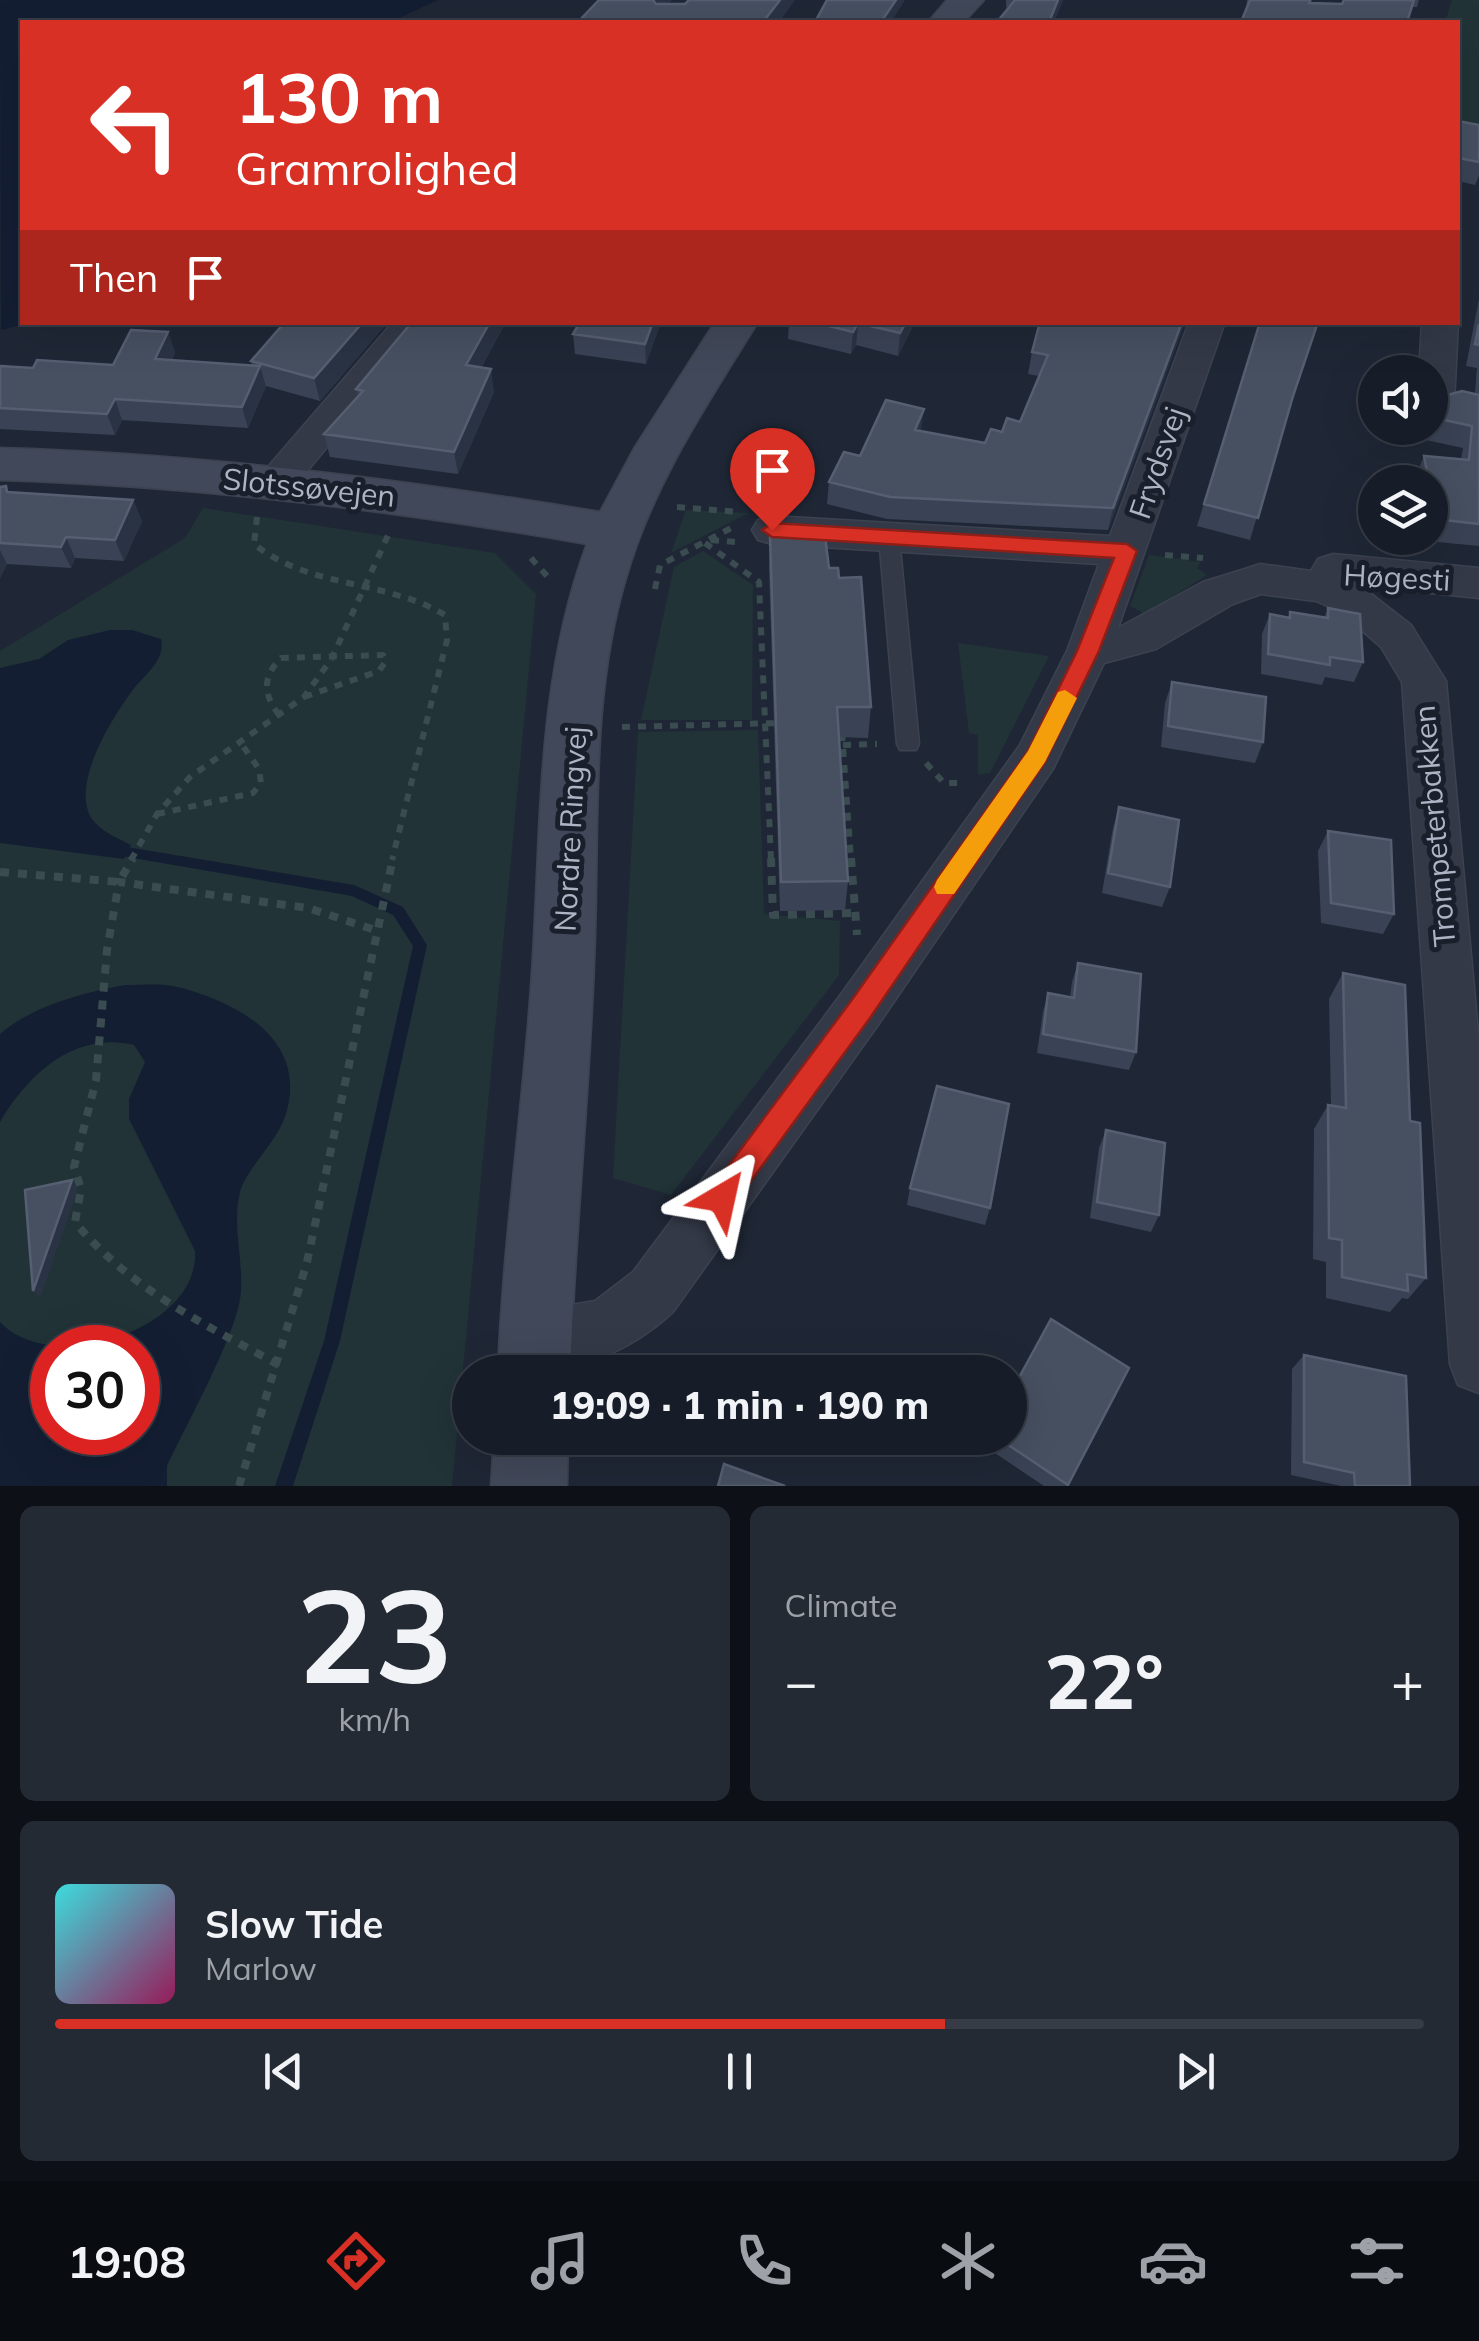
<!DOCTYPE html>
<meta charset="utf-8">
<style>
body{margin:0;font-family:Mulish,sans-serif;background:#242a34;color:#f1f3f6;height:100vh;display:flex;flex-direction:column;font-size:38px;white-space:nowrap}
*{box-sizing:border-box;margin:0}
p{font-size:32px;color:#9ea2a8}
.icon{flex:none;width:55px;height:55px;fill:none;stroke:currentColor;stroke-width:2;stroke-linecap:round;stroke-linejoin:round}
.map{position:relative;height:1486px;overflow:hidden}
.sheet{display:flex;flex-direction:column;gap:20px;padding:20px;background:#0d1016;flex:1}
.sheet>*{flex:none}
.top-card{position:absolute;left:20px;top:20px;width:1440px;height:305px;border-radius:0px;box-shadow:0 10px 40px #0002,0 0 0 2px #363b45;background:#d93025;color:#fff;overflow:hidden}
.fabs{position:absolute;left:1358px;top:355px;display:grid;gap:20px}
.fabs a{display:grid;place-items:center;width:90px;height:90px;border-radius:50%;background:#171d28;box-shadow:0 10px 40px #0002,0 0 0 2px #363b45;font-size:50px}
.speed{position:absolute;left:30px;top:1325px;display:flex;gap:20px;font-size:50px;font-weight:700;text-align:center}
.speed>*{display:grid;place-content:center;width:130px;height:130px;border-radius:50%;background:#171d28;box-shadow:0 10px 40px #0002,0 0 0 2px #363b45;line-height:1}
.speed .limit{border:15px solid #d22;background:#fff;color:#111}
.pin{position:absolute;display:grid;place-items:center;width:85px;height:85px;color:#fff;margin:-102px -42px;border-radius:50% 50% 50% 0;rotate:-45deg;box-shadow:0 0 10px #0007}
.pin .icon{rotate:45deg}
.me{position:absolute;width:110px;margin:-55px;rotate:36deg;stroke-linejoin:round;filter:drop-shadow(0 0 8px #0008)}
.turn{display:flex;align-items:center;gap:35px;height:210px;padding:0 50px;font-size:45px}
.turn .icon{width:130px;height:130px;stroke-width:2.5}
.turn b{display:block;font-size:70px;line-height:85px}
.then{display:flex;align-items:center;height:95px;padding:0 50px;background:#0003;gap:20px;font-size:38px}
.big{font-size:75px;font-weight:800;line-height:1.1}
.sheet .tile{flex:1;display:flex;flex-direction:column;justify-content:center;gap:15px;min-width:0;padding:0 35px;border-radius:15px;background:#242a34}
.sheet .dial{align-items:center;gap:0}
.dial b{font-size:130px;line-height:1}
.song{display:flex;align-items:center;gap:30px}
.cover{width:120px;height:120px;border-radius:15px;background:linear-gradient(135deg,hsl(180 70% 55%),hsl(330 70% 35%))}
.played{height:10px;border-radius:5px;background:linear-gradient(90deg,#d93025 65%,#363b45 65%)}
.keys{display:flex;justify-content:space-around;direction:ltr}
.heat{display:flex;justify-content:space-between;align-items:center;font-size:55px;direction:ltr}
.sheet .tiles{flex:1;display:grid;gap:20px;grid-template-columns:1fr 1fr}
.tile:last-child{grid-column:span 2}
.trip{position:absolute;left:452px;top:1355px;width:575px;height:100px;border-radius:50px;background:#171d28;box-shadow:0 10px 40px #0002,0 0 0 2px #363b45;font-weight:800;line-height:100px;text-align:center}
.dock{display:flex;height:160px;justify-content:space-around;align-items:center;background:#090c10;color:#9ea2a8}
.dock .icon{width:70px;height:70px}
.dock .current{color:#d93025}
.dock b{font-size:45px;color:#f1f3f6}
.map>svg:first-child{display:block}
.green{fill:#213337;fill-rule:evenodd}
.water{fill:#141e33;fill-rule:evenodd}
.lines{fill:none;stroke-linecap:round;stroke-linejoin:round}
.stream{fill:#141e33;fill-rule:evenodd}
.service-casing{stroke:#3c4250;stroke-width:3}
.minor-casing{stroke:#3c4250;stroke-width:3}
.secondary-casing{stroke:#3c4250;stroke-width:3}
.path-far1{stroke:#3a4c50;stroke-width:6;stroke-dasharray:8 8;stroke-linecap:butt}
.path{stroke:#3a4c50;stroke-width:8;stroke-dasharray:9 9;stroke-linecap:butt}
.service{fill:#333947;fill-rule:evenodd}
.minor{fill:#333947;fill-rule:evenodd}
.secondary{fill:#414859;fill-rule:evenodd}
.wall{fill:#3a4355}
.shaded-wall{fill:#2a3344}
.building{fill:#465061;stroke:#565f71;stroke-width:2.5}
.route{fill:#d93025;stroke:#8d1f18;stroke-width:2.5}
.slow{fill:#f59e0b}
.labels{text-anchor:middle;stroke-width:10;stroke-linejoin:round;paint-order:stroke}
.street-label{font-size:30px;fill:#adb4c4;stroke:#191f2b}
</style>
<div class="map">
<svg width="1479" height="1486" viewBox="0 0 1479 1486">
<rect width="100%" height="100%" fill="#1f2736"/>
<path class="green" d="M1452,0H1479V142L1458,138V22H1445Z
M203,508L495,553L536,594L452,1486H0V651L185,538ZM52,1348H138V1432H52Z
M686,510L748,513L671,553Z
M703,551L753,585L752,720H641L674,567Z
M1149,555L1201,562L1197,568L1207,575L1145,614L1130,606Z
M958,643L1049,656L990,773L978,775V735L969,733Z
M758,730L764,914L840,921L839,975L671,1195L613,1178L638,732Z"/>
<path class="water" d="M0,0H438L391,22H22V322L29,323L1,330Z
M110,630H132L161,639C166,661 144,675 132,691C111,720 70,785 92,819C101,832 118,838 131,845L124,859L0,843V668L39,659L68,640Z
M125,985C142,985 162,983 178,987C239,1003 308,1040 286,1114C277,1143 247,1167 240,1192C232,1226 243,1257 241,1291C239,1331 186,1425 167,1466V1486H0V1322C51,1377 200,1330 195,1251L129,1119V1099L145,1062L134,1045C75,1031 29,1073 0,1122V1034C34,1005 82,993 125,985ZM52,1348H138V1432H52Z"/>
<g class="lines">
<path class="stream" d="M127,847L354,885L403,907L427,945L340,1341L293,1486H275L324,1341L413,946L393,915L352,896L127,857L122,856L120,852L122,848Z"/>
<g class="service-casing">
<path id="service" d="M889,530L899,537L919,744L916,750H900L897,744L879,537Z"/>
</g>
<g class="minor-casing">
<path id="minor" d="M393,322H430L289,493L275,497L261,493L255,484L261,475Z
M1189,322H1225L1118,628L1203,582L1245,569L1260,564L1311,571L1318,559L1333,554L1479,568V598L1361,586L1411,625L1446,681L1479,1043V1393L1458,1385L1450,1364L1402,682L1381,647L1341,612L1316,601L1261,594L1233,604L1156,649L1104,663L1053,769L878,1025L673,1312C634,1348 568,1383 515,1361L507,1340L515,1319L536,1311L595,1301L633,1272L842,993L1020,745L1067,651L1099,564L772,544L758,540L752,530L758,520L772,516L1110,536Z
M1422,322H1458L1454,404L1448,413L1430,415V372H1419Z"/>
</g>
<g class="secondary-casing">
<path id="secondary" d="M947,0H984L964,22H928Z
M715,322H758C707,404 653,484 626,578C589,701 600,835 594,963C589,1099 575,1235 570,1372H498C503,1244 522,1115 531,987C542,839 534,685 587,544C392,510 198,486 0,480V448C202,454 401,479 600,512L635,447Z
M494,1438H568L567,1486H491Z"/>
</g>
<path class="path-far1" d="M677,507L739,512
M257,517L254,544C310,589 384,579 445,615L447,640L392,860
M711,540L735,542
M705,543L759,582L771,860
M1165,555L1203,558
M531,558L547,576
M655,589L660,565L735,526
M279,715C263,694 262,677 281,658L383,655L386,661L379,671L304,697
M622,727L779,723
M842,733L851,860
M843,745L877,744
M926,763L944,783H964
M157,814L253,793L261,783L259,769L240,742
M131,860L157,814L190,777L304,697L332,658L390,531"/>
<path class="path" d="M771,858L773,915L856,913
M851,858L857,935
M0,872L119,882L133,858
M279,1365C204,1324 130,1289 75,1222L81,1189L74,1167L96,1080L107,950L119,882L308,908L375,930
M239,1486L307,1262L393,858"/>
<use href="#service" class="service"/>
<use href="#minor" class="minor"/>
<use href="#secondary" class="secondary"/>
</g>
<path class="wall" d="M1006,0H1063L1054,22H997L1009,8L1006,7Z
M1247,0H1312L1311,3L1342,4L1344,0H1419L1417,7L1246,9Z
M1458,121L1479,125V176L1475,185L1458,181Z
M1479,299V546L1427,541L1426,538H1430V482H1416L1415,478L1424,456L1461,459L1463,448L1426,440L1428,428H1430V419L1440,397L1475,394L1477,368L1466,366Z
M388,322L320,401L266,386L248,428L122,420L115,435L0,429V366L33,368L113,365L168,332L175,353L172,360L252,365L251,361Z
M412,322H506L481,368L494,392L458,474L330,457L324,434L358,396L356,389Z
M580,322H661L646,364L575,354L573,334Z
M789,322H915L898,356L856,345L851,354L788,339Z
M1185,322L1108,530L887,519L827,504L829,482L860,456L921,431L985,443L1020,422L1039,376L1028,374L1032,352Z
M1260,322L1291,402L1250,540L1197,526Z
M6,486L9,492L133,500L142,521L124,561L75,558L71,568L7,564L0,578V487Z
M770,536L839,578L871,707L868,738L839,737L848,881L845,910L780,911L769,568Z
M1328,608L1363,662L1354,682L1325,677L1322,685L1261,674L1262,634L1270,614L1288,617L1290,612L1324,618Z
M1172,682L1263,742L1255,763L1161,747L1165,703Z
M1119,807L1170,887L1162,907L1102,893L1113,828Z
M1328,831L1394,914L1383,934L1321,923L1318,851Z
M1078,963L1136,1052L1129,1070L1037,1053L1043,1012L1048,993L1070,997L1072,982Z
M1343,973L1410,1121L1426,1278L1408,1299L1402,1298L1390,1312L1326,1298V1262L1313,1259L1314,1129L1328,1105H1331L1329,999Z
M1106,1130L1159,1215L1151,1232L1090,1218L1099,1148Z
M910,1188L990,1208L985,1225L907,1205Z
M1304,1355L1410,1486H1341L1291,1475L1292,1369Z
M1129,1368L1067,1486H1044L974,1439L1010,1438L1016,1383Z"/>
<path class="shaded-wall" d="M653,0H672L653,22Z
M780,0H795L779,22H763Z
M896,0H905L891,22H881Z
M1058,0H1063L1054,22H1049Z
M363,322H388L320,401L314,378Z
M490,322H506L470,388L466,365Z
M653,322H661L646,364L645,344Z
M906,322H915L898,356L900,333Z
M1182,322H1185L1108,530L1113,508Z
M858,323L856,345L851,354L853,332Z
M168,332L175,353L162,380L155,359Z
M260,366L266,387L248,428L242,407Z
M491,369L494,392L458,474L454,452Z
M115,399L122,420L115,435L107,414Z
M924,409L921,431L915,430Z
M133,500L142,521L124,561L115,540Z
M66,537L75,558L71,568L61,547Z
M0,550L7,564L0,578Z
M72,1180L78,1189L40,1299L33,1291Z"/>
<path class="building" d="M599,0H653L656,4H685L689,0H780L763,22H578Z
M827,0H896L881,22H815Z
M1015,0H1058L1049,22H997Z
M1250,0H1310L1309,3L1342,4L1344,0H1414L1407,22H1241Z
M1458,121L1479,125V162L1458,158Z
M285,322H363L314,378L251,361Z
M412,322H490L466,365L491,369L454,452L324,434L363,391L356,389Z
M580,322H653L645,344L573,334Z
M813,322H906L900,333L858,323L853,332Z
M1040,322H1182L1113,508L890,497L829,482L844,452L860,456L886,400L924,409L915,430L985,443L991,429L1002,432L1007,418L1020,422L1048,355L1032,352Z
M1260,322H1318L1293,396L1258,518L1204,504Z
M1479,324V345L1475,344Z
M131,330L168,332L155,359L260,366L242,407L115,399L107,414L0,408V366L33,368L37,360L113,365Z
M1462,391L1479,395V524L1436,519L1424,456L1469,460L1472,426L1435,418L1440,397Z
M6,486L7,492L133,500L115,540L66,537L61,547L0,543V487Z
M770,536H825L829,568H838L839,578L861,577L871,707H837L848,881L781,882Z
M1328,608L1360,614L1363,662L1330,657V665L1268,654L1270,614L1290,618V612L1328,618Z
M1172,682L1266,697L1263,742L1168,726Z
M1119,807L1179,820L1170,887L1108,873Z
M1328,831L1391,840L1394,914L1331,903Z
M1078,963L1141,974L1136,1052L1043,1034L1048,993L1074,998Z
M1343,973L1405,985L1410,1121L1420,1123L1426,1278L1407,1274L1408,1291L1342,1277V1240L1329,1238L1328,1105L1346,1108Z
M937,1086L1009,1104L990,1208L910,1188Z
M1106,1130L1165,1143L1159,1215L1097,1202Z
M72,1180L33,1291L25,1190Z
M1051,1319L1129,1368L1068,1485L998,1438H1010V1379L1016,1383Z
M1304,1355L1406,1376L1410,1486H1355L1354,1473L1304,1462Z
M724,1464L785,1486H718Z"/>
<path class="route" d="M772,523L1127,544L1137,551L1099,651L1045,762L870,1018L732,1207L722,1211L712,1207L708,1198L712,1188L851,1001L1028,751L1077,651L1114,558L772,537L762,530Z"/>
<path class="slow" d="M1065,690L1077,698L1045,762L954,894H937L934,887L937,880L1028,751L1058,692Z"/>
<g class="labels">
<g class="street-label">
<text transform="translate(1158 463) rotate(-71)" y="10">Frydsvej</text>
<text transform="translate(309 488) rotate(6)" y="10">Slotssøvejen</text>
<text transform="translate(1397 578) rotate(3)" y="10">Høgesti</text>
<text transform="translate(1435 826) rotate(-95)" y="10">Trompeterbakken</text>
<text transform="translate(571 829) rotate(-87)" y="10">Nordre Ringvej</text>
</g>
</g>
</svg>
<div class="fabs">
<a><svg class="icon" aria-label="sound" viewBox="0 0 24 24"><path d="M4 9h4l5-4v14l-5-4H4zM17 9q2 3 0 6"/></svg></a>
<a><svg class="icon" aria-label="layers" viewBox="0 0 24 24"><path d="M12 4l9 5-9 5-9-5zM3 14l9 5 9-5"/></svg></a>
</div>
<div class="speed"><div class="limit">30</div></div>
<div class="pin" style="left:772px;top:530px;background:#d93025"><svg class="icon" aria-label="arrive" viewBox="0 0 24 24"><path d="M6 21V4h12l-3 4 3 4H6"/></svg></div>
<svg class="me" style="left:722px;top:1198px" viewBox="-20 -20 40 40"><path d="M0-17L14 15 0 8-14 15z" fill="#d93025" stroke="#fff" stroke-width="4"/></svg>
<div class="trip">19:09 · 1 min · 190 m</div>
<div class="top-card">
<div class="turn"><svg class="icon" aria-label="left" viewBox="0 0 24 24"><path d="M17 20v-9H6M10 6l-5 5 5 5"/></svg><div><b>130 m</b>Gramrolighed</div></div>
<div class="then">Then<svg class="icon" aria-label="arrive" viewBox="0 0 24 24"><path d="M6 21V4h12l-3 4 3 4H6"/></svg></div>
</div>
</div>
<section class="sheet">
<div class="tiles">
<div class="tile dial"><b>23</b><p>km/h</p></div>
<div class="tile"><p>Climate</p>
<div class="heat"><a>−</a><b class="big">22°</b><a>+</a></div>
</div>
<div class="tile">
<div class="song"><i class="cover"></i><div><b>Slow Tide</b><p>Marlow</p></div></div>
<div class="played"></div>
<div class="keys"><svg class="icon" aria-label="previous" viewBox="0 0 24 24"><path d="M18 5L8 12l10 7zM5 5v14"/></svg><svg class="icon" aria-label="pause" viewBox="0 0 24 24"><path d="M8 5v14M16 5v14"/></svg><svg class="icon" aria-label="next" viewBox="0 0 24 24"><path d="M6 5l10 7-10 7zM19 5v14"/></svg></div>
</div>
</div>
</section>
<nav class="dock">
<b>19:08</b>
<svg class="icon current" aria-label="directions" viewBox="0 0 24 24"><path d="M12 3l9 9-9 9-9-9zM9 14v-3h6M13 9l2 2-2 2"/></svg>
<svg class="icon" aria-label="music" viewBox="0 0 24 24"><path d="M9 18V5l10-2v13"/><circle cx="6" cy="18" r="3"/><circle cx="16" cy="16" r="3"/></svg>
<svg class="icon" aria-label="phone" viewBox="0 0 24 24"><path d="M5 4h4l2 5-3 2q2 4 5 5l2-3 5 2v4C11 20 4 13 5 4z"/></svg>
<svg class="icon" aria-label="climate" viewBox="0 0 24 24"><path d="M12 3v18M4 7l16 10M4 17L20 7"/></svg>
<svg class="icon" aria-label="car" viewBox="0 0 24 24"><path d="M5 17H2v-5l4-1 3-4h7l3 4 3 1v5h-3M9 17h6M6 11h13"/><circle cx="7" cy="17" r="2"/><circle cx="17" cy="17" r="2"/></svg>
<svg class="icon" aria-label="filters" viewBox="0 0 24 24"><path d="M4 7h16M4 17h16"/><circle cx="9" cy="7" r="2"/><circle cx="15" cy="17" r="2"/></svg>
</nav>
